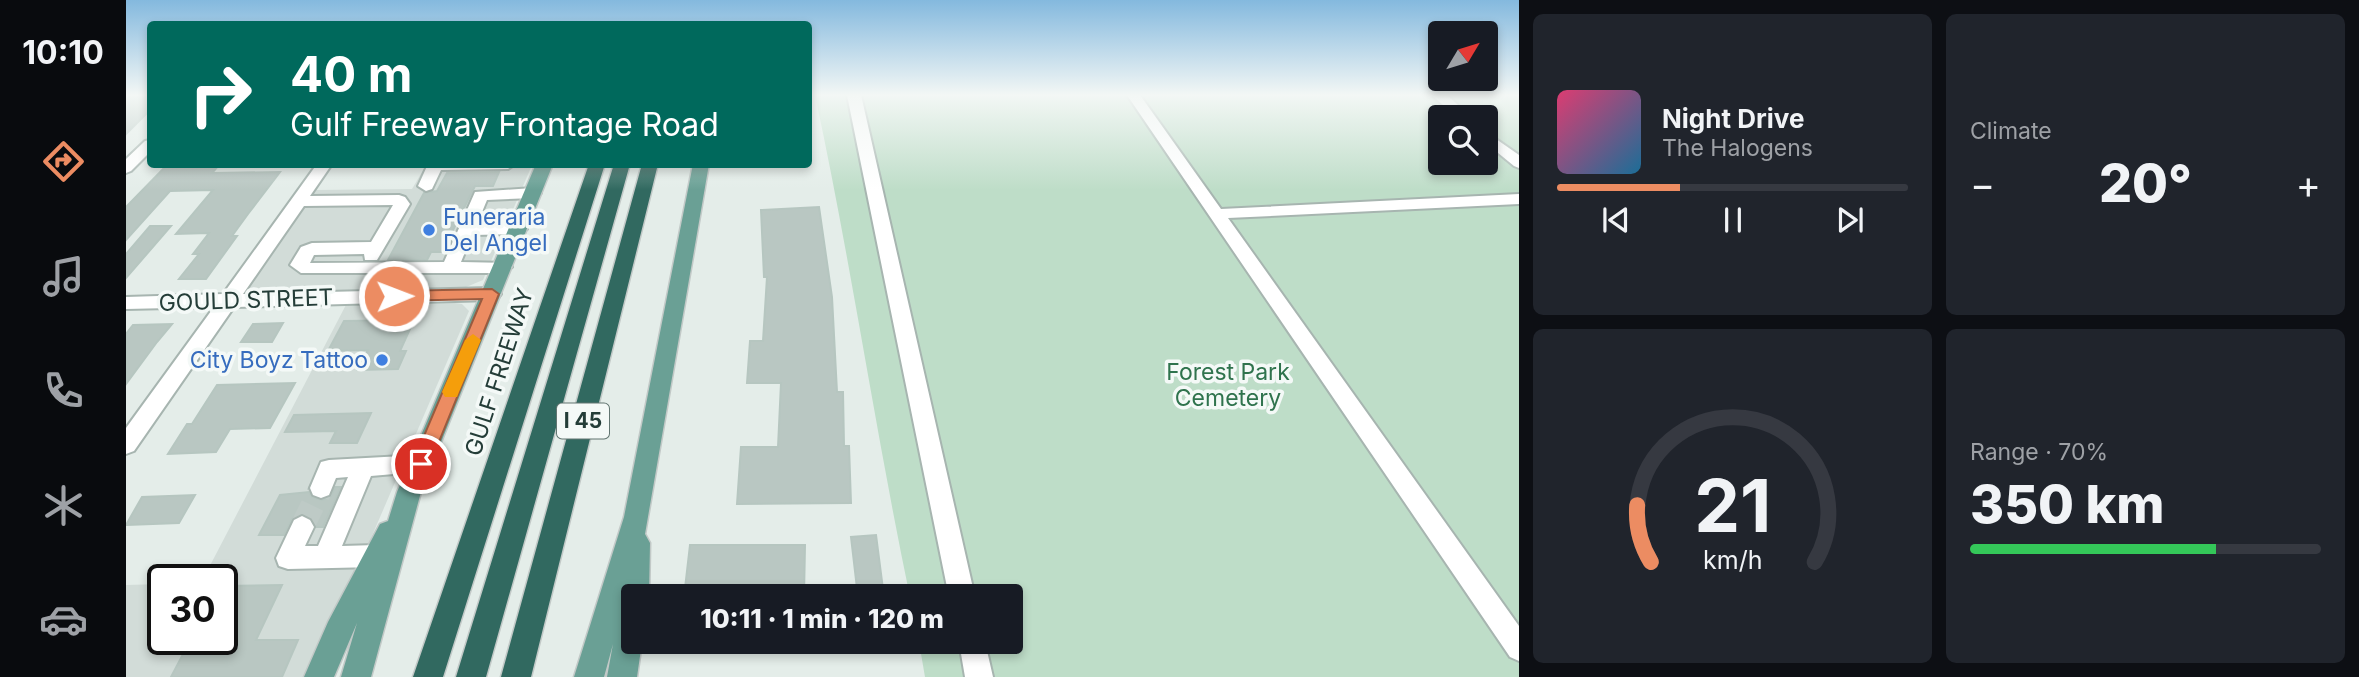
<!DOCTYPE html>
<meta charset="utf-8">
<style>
body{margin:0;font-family:Inter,sans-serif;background:#20242c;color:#f1f3f6;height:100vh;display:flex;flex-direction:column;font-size:26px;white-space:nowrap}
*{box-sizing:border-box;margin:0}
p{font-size:23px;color:#9ea1a6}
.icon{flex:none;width:38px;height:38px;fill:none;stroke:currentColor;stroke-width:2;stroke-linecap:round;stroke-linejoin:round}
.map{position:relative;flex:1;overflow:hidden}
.drawer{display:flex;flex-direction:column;gap:14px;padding:14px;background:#0d0f14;width:840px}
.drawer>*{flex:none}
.hud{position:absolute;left:21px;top:21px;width:665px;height:147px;border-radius:7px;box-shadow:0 4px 10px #0003;background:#00695c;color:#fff;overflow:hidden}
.needle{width:46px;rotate:52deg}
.controls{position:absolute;left:1302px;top:21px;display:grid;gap:14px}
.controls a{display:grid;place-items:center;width:70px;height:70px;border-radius:7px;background:#171b24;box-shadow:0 4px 10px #0003;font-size:35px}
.speed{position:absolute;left:21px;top:564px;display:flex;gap:14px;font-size:35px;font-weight:700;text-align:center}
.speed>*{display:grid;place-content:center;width:91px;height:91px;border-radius:50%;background:#171b24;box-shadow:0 4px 10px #0003;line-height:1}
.speed .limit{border:4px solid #111;border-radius:10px;background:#fff;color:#111}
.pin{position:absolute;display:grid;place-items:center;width:60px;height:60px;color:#fff;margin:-30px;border:4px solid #fff;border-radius:50%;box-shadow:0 2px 7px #0007}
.me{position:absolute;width:77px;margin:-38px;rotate:89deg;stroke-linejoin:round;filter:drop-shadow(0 0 5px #0008)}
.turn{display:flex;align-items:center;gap:24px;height:147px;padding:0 28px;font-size:32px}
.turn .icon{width:91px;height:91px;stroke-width:2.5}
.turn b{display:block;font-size:49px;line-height:60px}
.big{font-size:52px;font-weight:800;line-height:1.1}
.drawer .widget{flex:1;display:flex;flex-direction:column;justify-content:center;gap:10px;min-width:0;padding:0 24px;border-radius:10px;background:#20242c}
.drawer .dial{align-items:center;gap:0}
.dial svg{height:182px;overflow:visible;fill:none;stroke:#363941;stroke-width:7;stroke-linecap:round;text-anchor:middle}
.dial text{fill:#f1f3f6;stroke:none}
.song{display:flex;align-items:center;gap:21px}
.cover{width:84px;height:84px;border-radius:10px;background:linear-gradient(135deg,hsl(340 70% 55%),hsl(200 70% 35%))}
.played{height:7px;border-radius:4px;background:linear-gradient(90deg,#ec8c62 35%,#363941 35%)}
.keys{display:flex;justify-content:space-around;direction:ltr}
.heat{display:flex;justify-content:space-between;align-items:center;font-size:38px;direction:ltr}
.charge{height:10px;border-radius:5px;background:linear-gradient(90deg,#34c759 70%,#363941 0)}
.drawer .tiles{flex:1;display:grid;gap:14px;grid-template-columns:repeat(2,1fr)}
.trip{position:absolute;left:495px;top:584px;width:402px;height:70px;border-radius:7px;background:#171b24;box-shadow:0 4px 10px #0003;font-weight:800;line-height:70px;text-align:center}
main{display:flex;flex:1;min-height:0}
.tabs{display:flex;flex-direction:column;width:126px;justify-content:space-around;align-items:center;background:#090b0e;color:#9ea1a6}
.tabs .icon{width:49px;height:49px}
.tabs .current{color:#ec8c62}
.tabs b{font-size:32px;color:#f1f3f6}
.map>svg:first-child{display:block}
.built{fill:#d2dcd8}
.green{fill:#beddc8;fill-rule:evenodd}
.building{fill:#b9c7c2;stroke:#b6c6c0;stroke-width:2}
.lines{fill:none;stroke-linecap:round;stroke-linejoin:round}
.minor-tunnel{stroke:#becac6;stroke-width:24;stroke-dasharray:24 12;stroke-linecap:butt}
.minor-casing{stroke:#a7b5b0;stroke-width:4}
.major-casing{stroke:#c2c9c7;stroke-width:3}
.highway-casing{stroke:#c2c9c7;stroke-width:3}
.minor{fill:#fff;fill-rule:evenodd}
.major{fill:#6aa095;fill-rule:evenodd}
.highway{fill:#316960;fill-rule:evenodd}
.route{fill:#ec8c62;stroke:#995b40;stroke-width:2}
.slow{fill:#f59e0b}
.shop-dot{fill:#3f7fe0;stroke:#f4f9f7;stroke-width:2.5}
.labels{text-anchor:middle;stroke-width:7;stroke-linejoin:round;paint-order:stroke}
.shield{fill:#f4f9f7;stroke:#627571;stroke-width:2}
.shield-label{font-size:21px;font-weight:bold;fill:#243d38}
.shop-label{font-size:23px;fill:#366cbe;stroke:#f4f9f7;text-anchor:start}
.street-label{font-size:23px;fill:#243d38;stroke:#f4f9f7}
.park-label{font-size:23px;fill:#2f734d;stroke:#f4f9f7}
</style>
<main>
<nav class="tabs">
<b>10:10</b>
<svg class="icon current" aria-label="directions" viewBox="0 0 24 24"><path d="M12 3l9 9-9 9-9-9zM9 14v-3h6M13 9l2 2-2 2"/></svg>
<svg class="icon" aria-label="music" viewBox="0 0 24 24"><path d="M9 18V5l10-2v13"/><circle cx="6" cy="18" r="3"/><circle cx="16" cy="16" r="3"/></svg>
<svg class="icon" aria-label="phone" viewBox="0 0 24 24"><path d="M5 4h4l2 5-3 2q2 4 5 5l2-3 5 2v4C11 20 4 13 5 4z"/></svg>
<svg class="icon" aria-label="climate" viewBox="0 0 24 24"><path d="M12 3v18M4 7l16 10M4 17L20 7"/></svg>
<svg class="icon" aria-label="car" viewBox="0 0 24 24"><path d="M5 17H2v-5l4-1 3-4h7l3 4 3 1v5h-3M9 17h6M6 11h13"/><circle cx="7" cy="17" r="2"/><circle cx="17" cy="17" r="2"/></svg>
</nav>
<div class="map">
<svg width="1393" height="677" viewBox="0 0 1393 677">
<rect width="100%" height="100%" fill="#e4ede9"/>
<path class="built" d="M300,165H406L357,280L333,290L122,296L117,291L188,190L286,189Z
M308,300L336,304L343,311L185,677H0V585L37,584V639H96V579H77L222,301Z"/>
<path class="green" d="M689,95H1393V677H799L793,642H886V597H784C749,430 725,262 689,95ZM1314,117H1360V163H1314Z"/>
<path class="building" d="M0,95H24V110L0,134Z
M41,165H93L86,173L154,172L122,214L106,236H111L80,279H53L73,254H67L83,233L50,234L87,190L44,191L0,240V207Z
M373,172L367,186H349L316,252H305L301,260H262L298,193L311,191L321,173Z
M693,207L706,297L711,392H717L718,446H723L725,503L611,504L615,447H652L655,383H621L624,341H637L641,277H638L635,210Z
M24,226H45L0,278V254Z
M288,320L274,351H280L272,369L232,370L242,350L202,351L218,321Z
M157,323L146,342H115L127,324Z
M46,324L31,342L0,384V334L7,325Z
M169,383L144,428L104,429L90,452L42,454L61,424H66L91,385Z
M245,413L231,443H204L210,431L159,432L168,415Z
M209,487H215L197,527H190L185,518L175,514L166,519L158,535H133L154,495L183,492L186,497L196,500L205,496Z
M69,495L53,523L0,525L16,497Z
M750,535L758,597H732L725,537Z
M564,545H679L678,597H558Z
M156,585L130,640H172L156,677H45L65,639H96V586Z"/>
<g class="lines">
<path class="minor-tunnel" d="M176,527L195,488"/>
<g class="minor-casing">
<path id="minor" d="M721,95H735L849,597H823Z
M1001,95H1014L1095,209L1393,194V204L1102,218L1393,626V661L1384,657Z
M1306,95H1321L1345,117H1330Z
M1360,132L1393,155V168L1388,166L1360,143Z
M24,140V152L5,171L0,173V159L19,141Z
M191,164H206L184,196L273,195L279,197L284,204L251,260H239L238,254L188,255L184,263L318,262L349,192L407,188L415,193L407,198L361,200L351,224H393L401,229L393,234L346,235L335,262L383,263L386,267L377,273H175L164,265L175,247L186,243L245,242L267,205L178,206L117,294L366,288L372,290L375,294L372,298L366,300L108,307L8,451L0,454V428L88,307L0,309V297L97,294Z
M302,164H389L382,169L315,170L306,189L300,191L292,186Z
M295,455L303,457L306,464L303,471L245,476L216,546L250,545L259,548L262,556L259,564L250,567L162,569L153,566L150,558L168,520L176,516L184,520L188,527L179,546H192L222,477L210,478L203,495L195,498L187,495L184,488L195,462L203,460Z
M833,642H859L867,677H839Z"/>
</g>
<g class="major-casing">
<path id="major" d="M410,164H427L295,492L245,677H215L231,623L208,677H178L202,622L254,524L262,521L271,492Z
M567,164H583L519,534L524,543L523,597H508V642H516L511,677H481L487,644L478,677H448L498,517Z"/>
</g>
<g class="highway-casing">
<path id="highway" d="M463,164H479L317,677H287Z
M488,164H504L360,677H330Z
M516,164H532L405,677H375Z"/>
</g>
<use href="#minor" class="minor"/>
<use href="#major" class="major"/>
<use href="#highway" class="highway"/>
</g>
<linearGradient id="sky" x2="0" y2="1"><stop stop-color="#84b9de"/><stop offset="0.5" stop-color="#f3f7f5"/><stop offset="1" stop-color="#f3f7f5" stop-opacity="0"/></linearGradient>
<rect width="1393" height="190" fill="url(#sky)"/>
<path class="route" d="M366,289L373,294L304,464L301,469L295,471L288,469L286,464L356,299L268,301L260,296L268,291Z"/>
<path class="slow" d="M347,334L355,340L333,392L331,397H319L316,392L339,340Z"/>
<g class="shop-dot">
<circle cx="303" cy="230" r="7"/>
<circle cx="256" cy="360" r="7"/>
</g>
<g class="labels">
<rect class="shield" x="431" y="403.5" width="52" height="35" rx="5"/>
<g class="shield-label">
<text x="457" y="428">I 45</text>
</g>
<g class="shop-label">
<text x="317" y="225">Funeraria<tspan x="317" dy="26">Del Angel</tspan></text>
<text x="242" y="368" text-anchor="end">City Boyz Tattoo</text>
</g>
<g class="street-label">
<text transform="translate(120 300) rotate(-2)" y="8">GOULD STREET</text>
<text transform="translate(373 372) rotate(-72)" y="8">GULF FREEWAY</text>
</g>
<g class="park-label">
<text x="1102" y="380">Forest Park<tspan x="1102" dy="26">Cemetery</tspan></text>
</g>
</g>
</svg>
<div class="controls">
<a><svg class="needle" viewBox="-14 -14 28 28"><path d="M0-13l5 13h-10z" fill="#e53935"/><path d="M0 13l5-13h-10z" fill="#9ea1a6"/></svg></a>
<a><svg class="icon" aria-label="search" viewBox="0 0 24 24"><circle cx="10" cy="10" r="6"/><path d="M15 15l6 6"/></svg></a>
</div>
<div class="speed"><div class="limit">30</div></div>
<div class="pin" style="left:295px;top:464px;background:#d93025"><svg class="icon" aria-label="arrive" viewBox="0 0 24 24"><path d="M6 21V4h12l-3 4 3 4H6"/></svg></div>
<svg class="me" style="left:268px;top:296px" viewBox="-20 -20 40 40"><circle r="17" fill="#ec8c62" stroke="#fff" stroke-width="3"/><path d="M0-11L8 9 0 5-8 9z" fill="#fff"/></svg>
<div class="trip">10:11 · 1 min · 120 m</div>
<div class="hud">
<div class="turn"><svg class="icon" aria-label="right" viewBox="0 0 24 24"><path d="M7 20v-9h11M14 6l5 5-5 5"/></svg><div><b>40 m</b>Gulf Freeway Frontage Road</div></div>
</div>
</div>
<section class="drawer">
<div class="tiles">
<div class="widget">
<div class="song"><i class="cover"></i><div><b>Night Drive</b><p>The Halogens</p></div></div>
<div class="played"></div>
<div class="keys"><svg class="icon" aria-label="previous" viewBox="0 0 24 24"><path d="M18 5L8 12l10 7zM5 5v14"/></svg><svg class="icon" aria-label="pause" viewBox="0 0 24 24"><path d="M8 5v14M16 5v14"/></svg><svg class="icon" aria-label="next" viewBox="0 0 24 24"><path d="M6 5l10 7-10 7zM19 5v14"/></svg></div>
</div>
<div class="widget"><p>Climate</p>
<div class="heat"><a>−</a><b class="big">20°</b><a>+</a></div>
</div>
<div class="widget dial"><svg viewBox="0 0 100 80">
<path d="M14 69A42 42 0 1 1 86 69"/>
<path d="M14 69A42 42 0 0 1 8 44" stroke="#ec8c62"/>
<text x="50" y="56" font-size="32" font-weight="700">21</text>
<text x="50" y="72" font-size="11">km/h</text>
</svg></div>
<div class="widget"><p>Range · 70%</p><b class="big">350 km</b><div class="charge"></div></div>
</div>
</section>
</main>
